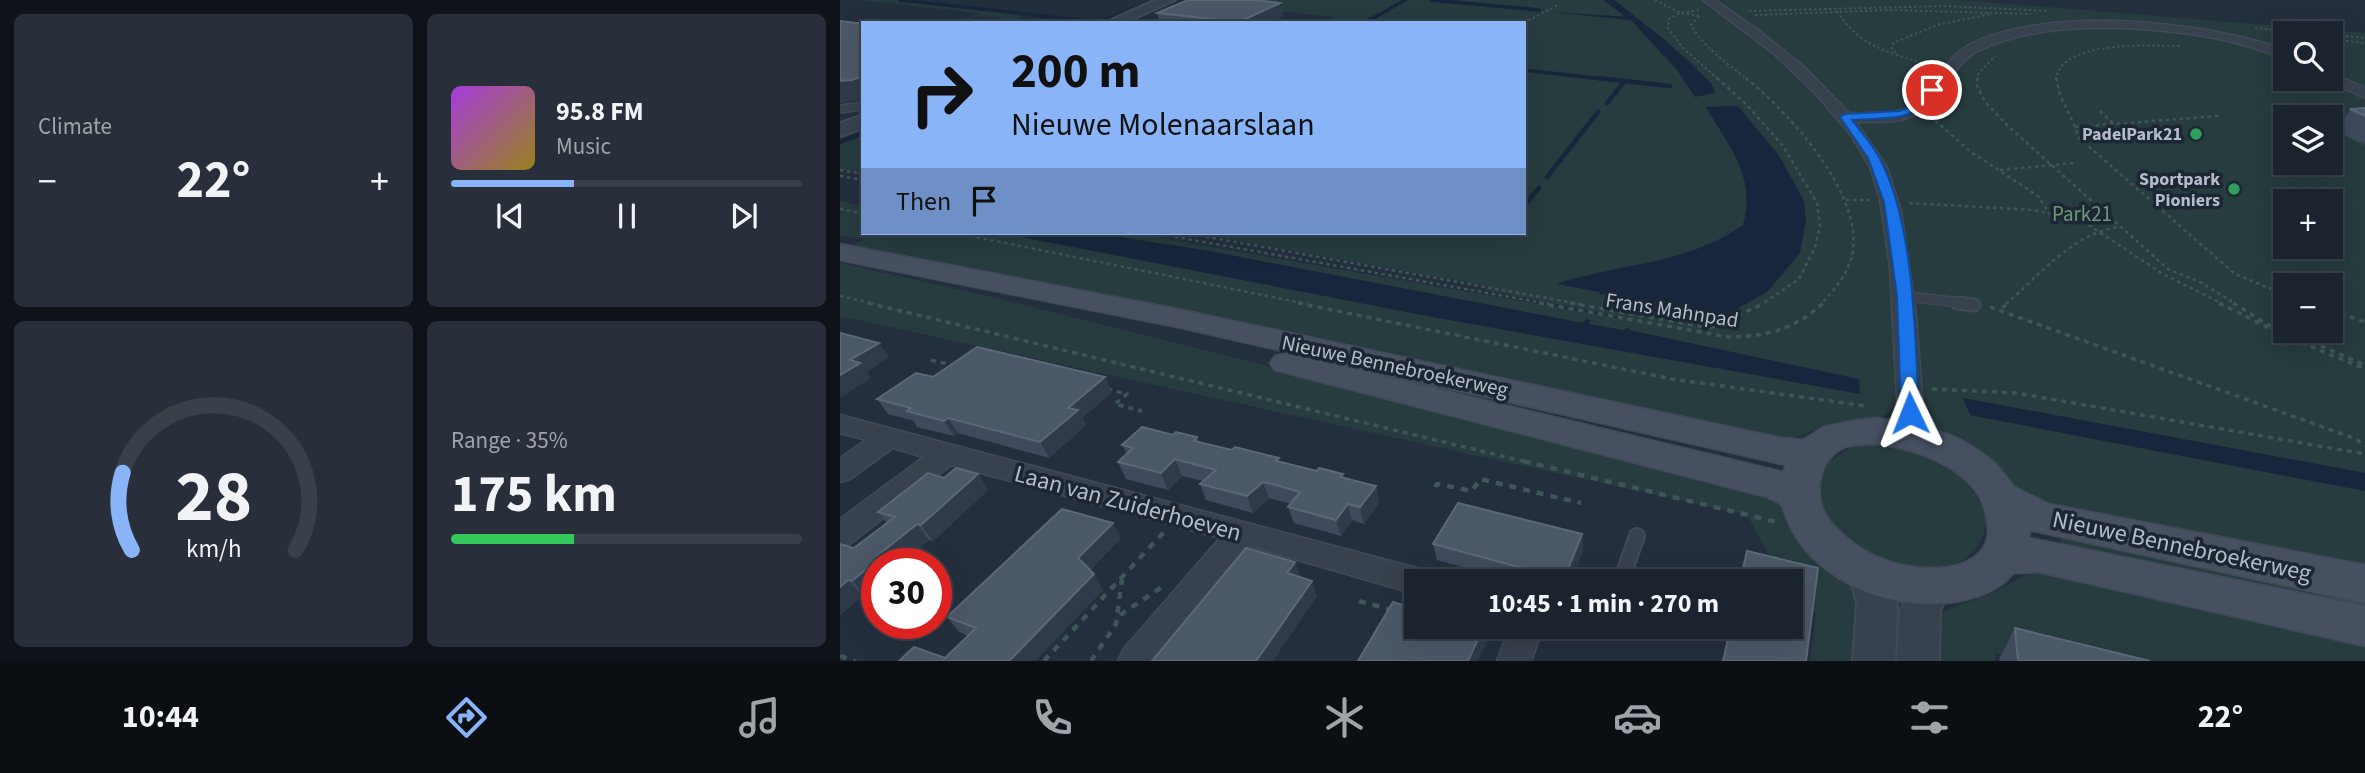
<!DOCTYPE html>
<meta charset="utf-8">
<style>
body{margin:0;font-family:"Source Sans 3",sans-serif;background:#282f3a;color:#f1f3f6;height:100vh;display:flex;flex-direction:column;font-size:26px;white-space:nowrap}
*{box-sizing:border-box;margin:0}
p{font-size:23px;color:#a0a4aa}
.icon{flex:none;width:38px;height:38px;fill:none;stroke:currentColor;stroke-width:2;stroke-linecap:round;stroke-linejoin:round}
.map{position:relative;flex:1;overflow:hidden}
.drawer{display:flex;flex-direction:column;gap:14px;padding:14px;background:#0f1319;width:840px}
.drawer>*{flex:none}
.banner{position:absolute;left:21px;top:21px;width:665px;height:214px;border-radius:0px;box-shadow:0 7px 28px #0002,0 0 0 2px #39404a;background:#8ab4f8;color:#111;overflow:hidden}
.controls{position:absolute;left:1433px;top:21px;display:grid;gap:14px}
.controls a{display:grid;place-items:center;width:70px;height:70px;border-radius:0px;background:#1b232e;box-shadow:0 7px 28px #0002,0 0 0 2px #39404a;font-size:35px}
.speed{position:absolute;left:21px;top:548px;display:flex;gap:14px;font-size:35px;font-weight:700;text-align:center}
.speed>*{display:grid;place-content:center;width:91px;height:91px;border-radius:50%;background:#1b232e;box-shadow:0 7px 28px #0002,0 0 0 2px #39404a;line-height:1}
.speed .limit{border:10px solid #d22;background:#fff;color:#111}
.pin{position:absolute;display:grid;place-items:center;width:60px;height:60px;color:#fff;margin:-30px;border:4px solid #fff;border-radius:50%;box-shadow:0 2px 7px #0007}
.me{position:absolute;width:77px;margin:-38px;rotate:358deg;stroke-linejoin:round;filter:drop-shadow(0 0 5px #0008)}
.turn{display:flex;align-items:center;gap:24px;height:147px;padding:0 35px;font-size:32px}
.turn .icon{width:91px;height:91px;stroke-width:2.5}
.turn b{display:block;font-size:49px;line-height:60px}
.then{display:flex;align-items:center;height:66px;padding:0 35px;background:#0003;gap:14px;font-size:26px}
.big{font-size:52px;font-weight:700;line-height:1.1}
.drawer .widget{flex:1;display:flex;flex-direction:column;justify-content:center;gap:10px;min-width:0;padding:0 24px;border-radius:10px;background:#282f3a}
.drawer .dial{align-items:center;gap:0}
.dial svg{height:182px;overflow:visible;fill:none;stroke:#39404a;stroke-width:7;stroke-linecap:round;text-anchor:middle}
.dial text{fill:#f1f3f6;stroke:none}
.song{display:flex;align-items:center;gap:21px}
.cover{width:84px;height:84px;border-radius:10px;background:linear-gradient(135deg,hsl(280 70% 55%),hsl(50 70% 35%))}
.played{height:7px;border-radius:4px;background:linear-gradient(90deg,#8ab4f8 35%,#39404a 35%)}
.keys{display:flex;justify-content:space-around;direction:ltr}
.heat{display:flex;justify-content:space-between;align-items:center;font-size:38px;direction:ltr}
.charge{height:10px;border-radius:5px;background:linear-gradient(90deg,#34c759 35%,#39404a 0)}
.drawer .tiles{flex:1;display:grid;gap:14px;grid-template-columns:repeat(2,1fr)}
.trip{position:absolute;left:564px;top:569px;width:399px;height:70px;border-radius:0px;background:#1b232e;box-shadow:0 7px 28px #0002,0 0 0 2px #39404a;font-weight:700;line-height:70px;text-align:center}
.menu{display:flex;height:112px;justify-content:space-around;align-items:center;background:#0b0e12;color:#a0a4aa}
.menu .icon{width:49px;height:49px}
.menu .on{color:#8ab4f8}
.menu b{font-size:32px;color:#f1f3f6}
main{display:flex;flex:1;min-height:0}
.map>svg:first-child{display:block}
.green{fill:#263c3f;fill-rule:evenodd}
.water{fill:#17263c}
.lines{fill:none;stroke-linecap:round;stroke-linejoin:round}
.stream-far2{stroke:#17263c;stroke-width:3.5}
.stream-far1{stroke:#17263c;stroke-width:4.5}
.stream{stroke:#17263c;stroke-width:5}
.service-far3-casing{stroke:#414a57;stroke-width:10}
.service-far2-casing{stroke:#414a57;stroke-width:11}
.service-far1-casing{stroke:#414a57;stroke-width:15}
.service-casing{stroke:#414a57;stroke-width:18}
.minor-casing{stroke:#414a57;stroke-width:3}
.tertiary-casing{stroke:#414a57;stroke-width:4}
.secondary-casing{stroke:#414a57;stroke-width:3}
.path-far3{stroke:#3f5557;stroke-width:2;stroke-dasharray:2.5 2.5;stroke-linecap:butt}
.path-far2{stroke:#3f5557;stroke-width:2.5;stroke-dasharray:3.5 3.5;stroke-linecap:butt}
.path-far1{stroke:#3f5557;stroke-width:3.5;stroke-dasharray:5 5;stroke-linecap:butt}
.path{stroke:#3f5557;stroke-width:4.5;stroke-dasharray:7 7;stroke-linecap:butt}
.service-far3{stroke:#38414e;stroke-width:7}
.service-far2{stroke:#38414e;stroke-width:9}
.service-far1{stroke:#38414e;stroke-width:11}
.service{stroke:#38414e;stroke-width:14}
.minor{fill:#38414e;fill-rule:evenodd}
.tertiary{fill:#38414e;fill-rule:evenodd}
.secondary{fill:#465061;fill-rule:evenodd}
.wall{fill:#3f4b5c}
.shaded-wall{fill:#2f3b4b}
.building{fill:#4b5868;stroke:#5c6777;stroke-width:2}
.route{fill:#1a73e8;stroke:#114b97;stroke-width:2}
.leisure-dot{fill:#2e9e5b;stroke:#1d2633;stroke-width:2.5}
.labels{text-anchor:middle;stroke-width:7;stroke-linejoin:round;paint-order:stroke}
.far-poi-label{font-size:18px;font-weight:bold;fill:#b4bcc9;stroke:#1d2633;text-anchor:end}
.park-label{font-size:21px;fill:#6b9a76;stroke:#1d2633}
.street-label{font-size:21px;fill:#b4bcc9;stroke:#1d2633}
.near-street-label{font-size:24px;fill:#b4bcc9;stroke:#1d2633}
</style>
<main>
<section class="drawer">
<div class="tiles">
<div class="widget"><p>Climate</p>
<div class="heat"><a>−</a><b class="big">22°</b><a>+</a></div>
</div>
<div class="widget">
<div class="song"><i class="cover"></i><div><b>95.8 FM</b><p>Music</p></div></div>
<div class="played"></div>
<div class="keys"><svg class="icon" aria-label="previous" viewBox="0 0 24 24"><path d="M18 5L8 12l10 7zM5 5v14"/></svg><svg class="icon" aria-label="pause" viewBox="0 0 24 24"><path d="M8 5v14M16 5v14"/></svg><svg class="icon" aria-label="next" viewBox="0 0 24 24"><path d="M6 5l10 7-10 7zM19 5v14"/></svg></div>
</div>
<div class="widget dial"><svg viewBox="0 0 100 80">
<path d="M14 69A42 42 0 1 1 86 69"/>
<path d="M14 69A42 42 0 0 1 10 35" stroke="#8ab4f8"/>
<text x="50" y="56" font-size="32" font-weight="700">28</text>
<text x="50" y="72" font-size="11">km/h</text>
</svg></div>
<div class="widget"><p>Range · 35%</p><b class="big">175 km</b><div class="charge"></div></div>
</div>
</section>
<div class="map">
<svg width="1525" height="661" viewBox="0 0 1525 661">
<rect width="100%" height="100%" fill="#242f3e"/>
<path class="green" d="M20,0H57L185,16L166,22L157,20L160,16L144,18L146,15L112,23L141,13Z
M415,0H763L788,17L711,12L791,20L838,71L855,97L857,67L774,0H1121L1525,33V473L1124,399L1130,415L1525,491V575L1207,507L1185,496L1144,457L1119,439L1092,428L1084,421L1081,390L1058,386L1057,400L1049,413L1036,419L996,423L947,440L907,436L12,245L26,239L0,236V201L23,206V233H165L1020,394L789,330L790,328L784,330L748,324L750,321L746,319L743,323L369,251L254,233H292L778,318V316L646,290L648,286L353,233H684V23H524L540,14L536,13L519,23H484L493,17L399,7ZM1446,33H1491V79H1446ZM898,106L927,292L802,300L801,302L798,301V299L766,293L760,295L761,292L718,283C781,263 847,264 903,225C917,177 890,147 866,108ZM1446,117H1491V163H1446ZM1446,201H1491V247H1446ZM1446,285H1491V331H1446Z
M23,128V174L0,169V138Z
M0,263L160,299L914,488L942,505L1008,580L1023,607L1026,661H970L976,614L933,562L907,515L0,316Z
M1036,442C1049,444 1065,445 1078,449C1085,451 1091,456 1097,460C1130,480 1170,521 1127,557C1103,577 1038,566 1015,548C996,532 984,514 975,492L984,464L1014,446Z
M1219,532L1525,595V614L1223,550Z
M1194,571L1525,633V661H1187L1155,653V661H1088L1093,622L1102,612L1152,593Z"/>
<path class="water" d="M763,0H774L825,40L871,83L875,93L855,97L838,71L791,20L710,12L786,17Z
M898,106L940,157L964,201L966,220L960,253L927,292L887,314L803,300L797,302L798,298L766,293L760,295V292L716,284C780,264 847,265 903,225C917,178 889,146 866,107Z
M161,233H254L369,251L743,323L747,319L751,320L749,324L783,330L790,327L789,330L1019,379L1020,394L587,316Z
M1123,398L1525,473V491L1130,415Z"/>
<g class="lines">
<path class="stream-far2" d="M60,0L258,22
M591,0L699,10
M257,23L316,0
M525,23L565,0
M684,70L773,80"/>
<path class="stream-far1" d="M757,78L830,86
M767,103L784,82
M0,142L23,133
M707,177L758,112"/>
<path class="stream" d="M684,206L699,188"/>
<g class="service-far3-casing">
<path id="service-far3" d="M0,109L23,106"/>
</g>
<g class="service-far2-casing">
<path id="service-far2" d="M1065,296L1130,304"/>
</g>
<g class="service-far1-casing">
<path id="service-far1" d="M1117,303L1134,305"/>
</g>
<g class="service-casing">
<path id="service" d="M781,581L797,536
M734,626L756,630L760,626"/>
</g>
<g class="minor-casing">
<path id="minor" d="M863,0H875L918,30L964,67L1009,113C1026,113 1046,115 1062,110C1089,100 1102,58 1131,44C1211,5 1364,21 1446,50V58C1423,52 1402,43 1379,39C1310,26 1207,19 1142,49C1114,61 1106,92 1083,110C1066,124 1038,122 1016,122L1047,167L1061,211L1076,315L1085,435L1081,442L1072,444L1063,442L1059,435L1050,268L1040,199L1030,167L1011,135L975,93L933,53Z
M1491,73L1525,88V98L1486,80L1491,79Z
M0,415L577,568L588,572L593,581H576V594L409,546L316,661H278L283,650L380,538L111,465L11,543L0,547V519L84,457L53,448L10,479L0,482V458L26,440L0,433Z
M670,626H704L691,661H657Z"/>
</g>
<g class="tertiary-casing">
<path id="tertiary" d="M316,0H335L284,23H264Z
M23,115V128L0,136V123Z
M1028,556L1042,561L1057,603L1055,661H1013L1017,603L1009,572L1014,561Z
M1091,571L1105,576L1111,588L1100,611L1099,661H1057L1060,611L1077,576Z"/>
</g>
<g class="secondary-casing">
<path id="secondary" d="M0,244L342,310L941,438L963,440L984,427L1017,420L1037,418L1081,426L1115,437L1135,448L1156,464L1174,487L1209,504L1525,565V603L1190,530L1189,538L1525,606V646L1198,572L1173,573C1163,588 1144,595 1128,599C1074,613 1015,597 974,559C962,548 953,534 947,519C945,515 944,508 941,505C938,501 931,499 927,497L435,370L430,363L435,356L447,353L943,472L946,465L342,328L0,260ZM1037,444C1079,450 1142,470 1147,521C1149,532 1149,541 1141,551C1131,563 1113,567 1098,568C1056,570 1016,553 989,520C972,498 978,458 1005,447C1015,444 1027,444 1037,444Z"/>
</g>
<path class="path-far3" d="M815,0L840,13L859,16
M859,10L840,13L829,19L828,28L843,48L879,80
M909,11L1105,6L1209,11
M997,11C1019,48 1055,54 1094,67
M915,15L1051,10L1191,14
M859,16L851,25C865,49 887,63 908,80
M684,23L718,5
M1415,28L1469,33
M1432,33L1446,34
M1491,35L1525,38
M1491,39L1525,43
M1056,53L1052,48L1053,43L1097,25L1151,14
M1137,80L1139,73L1155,56
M1216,80C1220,39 1312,46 1342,46"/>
<path class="path-far2" d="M877,78L907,105L943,146L977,203L980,226L975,247L959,279L922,304
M906,78C949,113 1025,195 1012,255C1008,274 994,290 981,304
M1138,78L1136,84L1146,103L1169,127L1328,269L1360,282L1396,304
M1216,78L1220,95L1235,127
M1260,111L1273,123
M1090,116L1131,152L1198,196L1209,213
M1378,116L1235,127L1238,137L1395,274L1446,295
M0,170L23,174
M1160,170L1234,163
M0,176L23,180
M1006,200H1030
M1069,203L1194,210L1244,222L1323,274L1383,304
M0,209L23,214
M116,233L467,304
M314,233L709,304
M345,233L740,304
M0,296L35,304
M1166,304C1200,275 1232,234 1278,227"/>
<path class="path-far1" d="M28,303L691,463
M458,303L832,379L1026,406
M699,303L888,337C925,337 956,329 983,303
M730,303L870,328L863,331
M1379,303L1433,330
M1393,303L1445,335
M1150,307L1516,439L1525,446
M1162,308L1168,303
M1491,310L1525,322
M1435,326L1525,365
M870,328L925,303
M1443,335L1525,369
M91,360L113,365
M267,389L287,394L275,404L302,411
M1092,389L1176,393L1525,454"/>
<path class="path" d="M683,461L937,522
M595,487L597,484L632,491L640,479L741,503
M519,601L552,610
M280,615L322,587
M0,656L15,661
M204,661L324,532
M251,661L276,624L282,579"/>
<use href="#service-far3" class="service-far3"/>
<use href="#service-far2" class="service-far2"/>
<use href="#service-far1" class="service-far1"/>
<use href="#service" class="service"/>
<use href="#minor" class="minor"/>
<use href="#tertiary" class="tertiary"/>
<use href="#secondary" class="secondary"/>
</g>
<path class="wall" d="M317,13L443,16L428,23H320Z
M1525,108V145L1497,132L1510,109Z
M93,377H265L272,392L242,418L246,425L209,458L118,433L114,436L77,427L74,421L48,414L37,399Z
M333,435L357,437L359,442L477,471L503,474L504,478L536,486L539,503L524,524L512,520L501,536L454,523L448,507L451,504L429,498L413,513L366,500L360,484L363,481L342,476L328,490L286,479L278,462L287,454L282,445Z
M138,474L148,490L93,541L89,540L61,564H37L27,597L23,596L0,615V544L14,548L47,523L38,512L104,478Z
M742,534L743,551L731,581H672L597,560L593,544Z
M281,538L250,570L254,574L263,590L195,661H59L105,658L128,636L119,632L107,617Z
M1175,628L1310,661H1160L1159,659Z"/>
<path class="shaded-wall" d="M440,3L443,16L428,23H399V22Z
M23,76V100L0,103V81Z
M39,343L49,357L27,372L31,378L0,398V375L10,360Z
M265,377L272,392L242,418L246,425L209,458L200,442L228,408Z
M108,418L118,433L114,436L104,421Z
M335,459L342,476L328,490L321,473Z
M138,474L148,490L93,541L81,525Z
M423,482L429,498L413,513L407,496Z
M536,486L539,503L524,524L520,507Z
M508,504L512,520L501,536L496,520Z
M273,523L281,538L247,573L238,558Z
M77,524L89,540L61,564H37V589L27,597L12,581L37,556Z
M742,534L743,551L731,581H724V579Z
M455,562L461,577L447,573Z
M254,574L263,590L195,661H169Z
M8,580L23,596L0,615V587Z
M472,581L477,596L433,661H416Z
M644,626H651L652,631L638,661H628Z"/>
<path class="building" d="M348,0H415L440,3L399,22L317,13Z
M52,20L72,23H43Z
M0,21L23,24V76L12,80L0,81Z
M1525,108V116L1510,109Z
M0,333L39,343L10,360L20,363L0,375Z
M137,347L265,377L228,408L238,410L200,442L108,418L104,421L67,411L71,408L37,399L76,373L93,377Z
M302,427L333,435L336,432L357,437L354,441L392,450L395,447L439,458L436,461L477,471L479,468L503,474L500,477L536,486L520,507L508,504L496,520L448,507L460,492L436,485L423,482L407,496L360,484L376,470L335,459L321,473L278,462L293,448L282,445Z
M116,468L138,474L81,525L77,524L37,556L41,557L12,581L8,580L0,587V544L14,548L55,517L38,512L88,473L104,478Z
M618,503L742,534L724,579L593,544Z
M222,509L273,523L238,558L254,574L169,661H59L74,647L105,658L136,628L107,617Z
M406,548L455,562L447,573L472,581L416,661H312Z
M907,551L978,568L966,661H883L891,626H950V581H900Z
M553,602L576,609V626H644L628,661H518Z
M1175,628L1310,661H1178Z"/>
<path class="route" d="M1089,88L1097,90C1072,124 1051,117 1012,120C1021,132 1033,145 1040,159C1075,226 1075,337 1079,413L1070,419L1061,413L1057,296L1044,202L1028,158L1000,117L1005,114L1060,111L1074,105Z"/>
<g class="leisure-dot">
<circle cx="1356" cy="134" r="7"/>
<circle cx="1394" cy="189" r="7"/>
</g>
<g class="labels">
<g class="far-poi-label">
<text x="1342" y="140">PadelPark21</text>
<text x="1380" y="185">Sportpark<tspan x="1380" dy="21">Pioniers</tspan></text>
</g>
<g class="park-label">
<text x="1242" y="221">Park21</text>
</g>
<g class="street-label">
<text transform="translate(832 310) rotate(9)" y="7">Frans Mahnpad</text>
<text transform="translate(555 366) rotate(12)" y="7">Nieuwe Bennebroekerweg</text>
</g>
<g class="near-street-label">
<text transform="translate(288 503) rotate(15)" y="8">Laan van Zuiderhoeven</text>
<text transform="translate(1342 546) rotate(12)" y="8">Nieuwe Bennebroekerweg</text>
</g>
</g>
</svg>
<div class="controls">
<a><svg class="icon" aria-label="search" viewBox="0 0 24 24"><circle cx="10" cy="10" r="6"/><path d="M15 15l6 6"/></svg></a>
<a><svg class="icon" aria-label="layers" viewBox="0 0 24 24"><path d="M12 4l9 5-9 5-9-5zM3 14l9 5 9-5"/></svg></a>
<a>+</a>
<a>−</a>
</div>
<div class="speed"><div class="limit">30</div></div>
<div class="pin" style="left:1092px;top:90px;background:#d93025"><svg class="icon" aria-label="arrive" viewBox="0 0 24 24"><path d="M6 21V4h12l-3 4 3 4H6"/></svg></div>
<svg class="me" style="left:1070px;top:413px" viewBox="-20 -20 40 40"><path d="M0-17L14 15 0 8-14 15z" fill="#1a73e8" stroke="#fff" stroke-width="4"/></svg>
<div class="trip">10:45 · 1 min · 270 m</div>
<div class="banner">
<div class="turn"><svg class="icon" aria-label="right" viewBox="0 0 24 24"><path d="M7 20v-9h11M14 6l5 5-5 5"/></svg><div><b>200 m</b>Nieuwe Molenaarslaan</div></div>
<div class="then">Then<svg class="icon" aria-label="arrive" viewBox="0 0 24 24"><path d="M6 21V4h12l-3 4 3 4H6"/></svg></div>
</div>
</div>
</main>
<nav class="menu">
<b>10:44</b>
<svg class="icon on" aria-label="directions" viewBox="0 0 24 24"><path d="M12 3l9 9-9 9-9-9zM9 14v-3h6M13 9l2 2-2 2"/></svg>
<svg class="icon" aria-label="music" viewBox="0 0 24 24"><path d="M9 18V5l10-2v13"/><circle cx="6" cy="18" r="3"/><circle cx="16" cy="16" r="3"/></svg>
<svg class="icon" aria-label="phone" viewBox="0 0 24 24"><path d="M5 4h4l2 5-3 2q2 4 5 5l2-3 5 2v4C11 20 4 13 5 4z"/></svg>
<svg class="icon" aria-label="climate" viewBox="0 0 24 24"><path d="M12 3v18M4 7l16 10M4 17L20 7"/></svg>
<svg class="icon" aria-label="car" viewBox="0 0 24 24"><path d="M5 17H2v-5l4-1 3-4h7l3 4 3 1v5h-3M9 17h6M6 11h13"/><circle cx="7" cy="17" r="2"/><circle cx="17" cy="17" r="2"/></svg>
<svg class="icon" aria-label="filters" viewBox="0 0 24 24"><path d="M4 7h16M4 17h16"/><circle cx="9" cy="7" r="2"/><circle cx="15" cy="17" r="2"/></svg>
<b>22°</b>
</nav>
